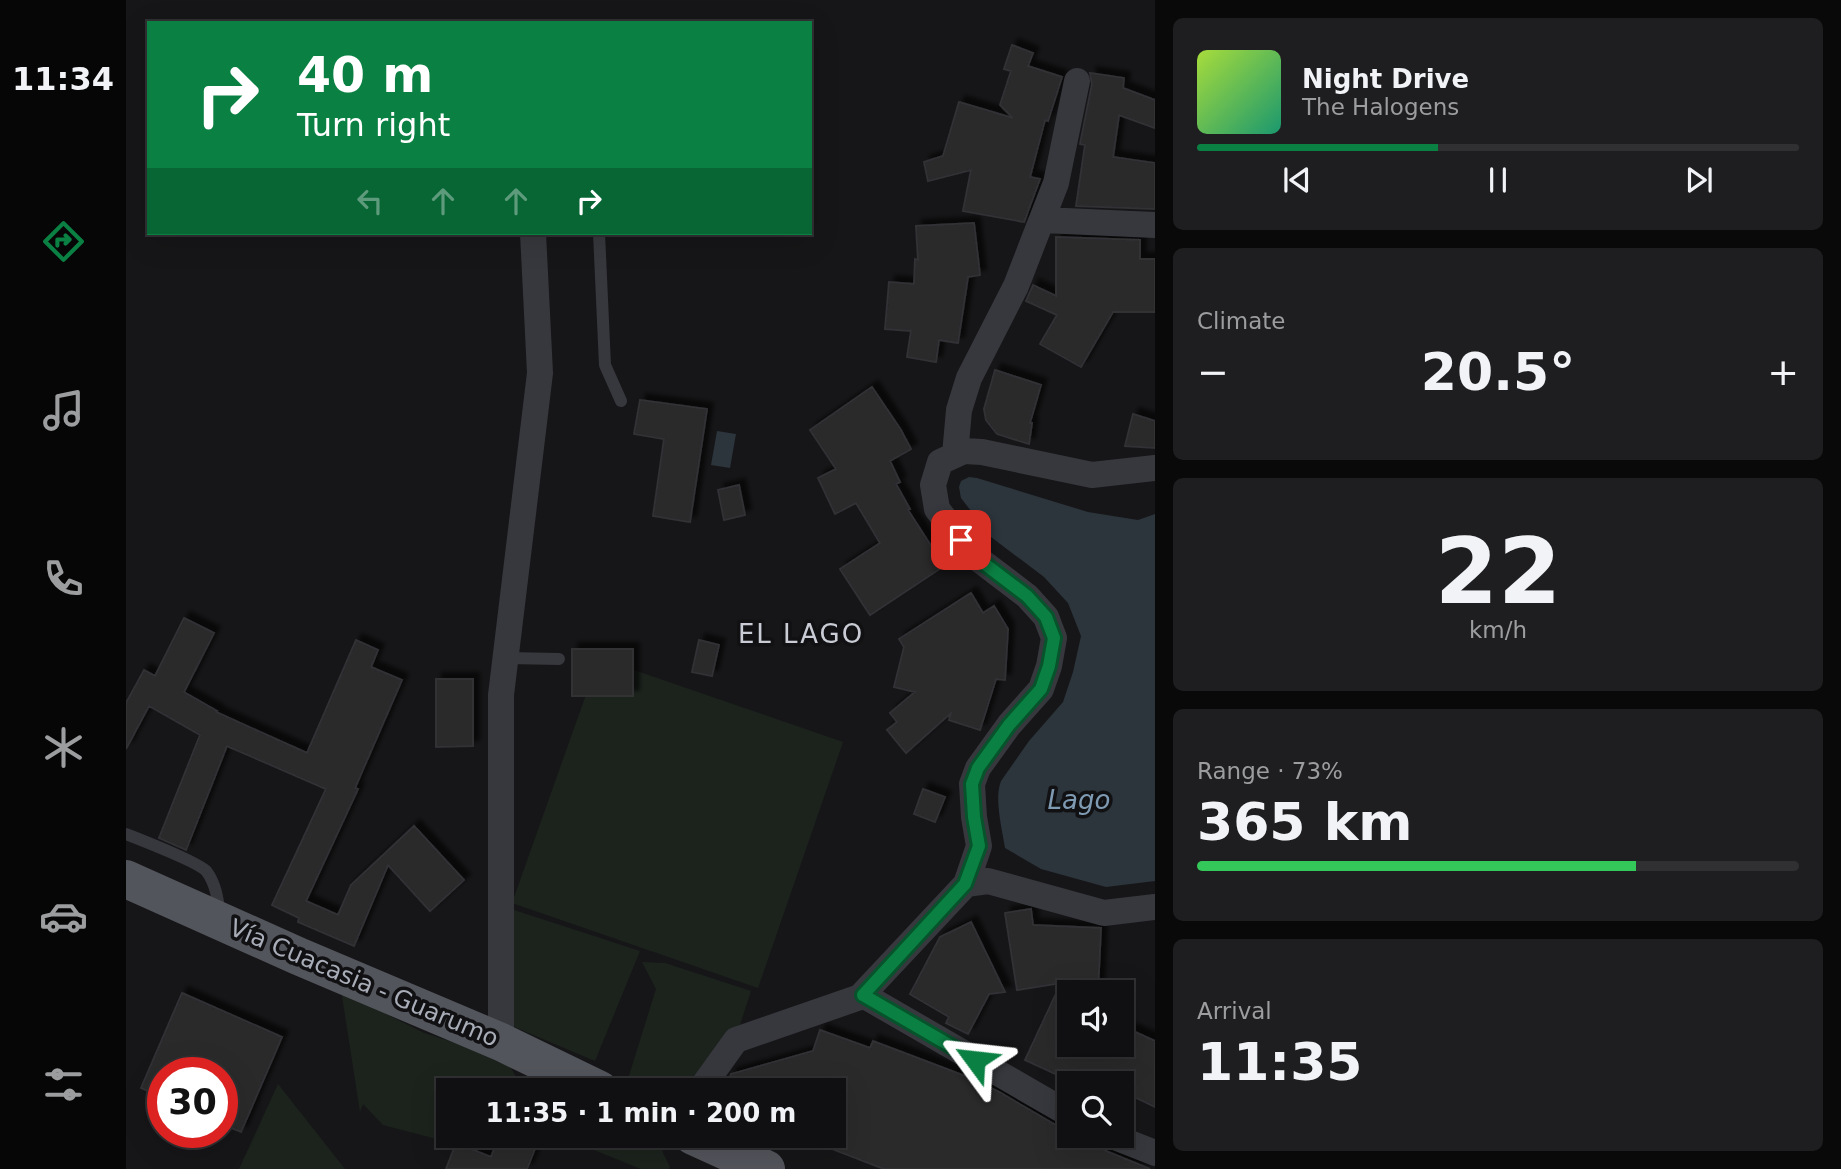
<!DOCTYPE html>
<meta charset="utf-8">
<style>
body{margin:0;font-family:"DejaVu Sans",sans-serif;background:#1e1e20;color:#f1f3f6;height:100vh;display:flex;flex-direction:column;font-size:26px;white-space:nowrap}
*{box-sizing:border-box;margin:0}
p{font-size:23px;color:#9c9d9f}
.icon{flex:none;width:38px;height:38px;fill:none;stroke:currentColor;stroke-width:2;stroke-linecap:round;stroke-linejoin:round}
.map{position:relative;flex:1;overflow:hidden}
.panel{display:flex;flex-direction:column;gap:18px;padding:18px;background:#09090a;width:686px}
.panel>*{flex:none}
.top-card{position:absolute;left:21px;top:21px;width:665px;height:214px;border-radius:0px;box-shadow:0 7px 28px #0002,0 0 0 2px #303032;background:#0b8043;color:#fff;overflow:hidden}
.buttons{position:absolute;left:931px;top:980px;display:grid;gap:14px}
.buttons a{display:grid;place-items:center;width:77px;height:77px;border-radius:0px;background:#101012;box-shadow:0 7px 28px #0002,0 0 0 2px #303032;font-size:35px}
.speed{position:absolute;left:21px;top:1057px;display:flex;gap:14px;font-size:35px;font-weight:700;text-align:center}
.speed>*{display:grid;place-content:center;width:91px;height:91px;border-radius:50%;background:#101012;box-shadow:0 7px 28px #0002,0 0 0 2px #303032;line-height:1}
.speed .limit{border:10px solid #d22;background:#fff;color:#111}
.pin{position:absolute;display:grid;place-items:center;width:60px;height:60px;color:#fff;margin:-30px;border-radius:14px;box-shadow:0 4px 10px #0006}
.me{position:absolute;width:77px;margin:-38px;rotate:300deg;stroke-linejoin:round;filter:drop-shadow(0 0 5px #0008)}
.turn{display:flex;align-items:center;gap:24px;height:147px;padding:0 35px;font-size:32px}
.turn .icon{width:91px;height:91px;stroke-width:2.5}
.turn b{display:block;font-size:49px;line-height:60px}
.lanes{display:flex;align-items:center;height:66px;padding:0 35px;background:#0003;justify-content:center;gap:35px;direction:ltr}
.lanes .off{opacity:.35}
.big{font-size:52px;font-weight:700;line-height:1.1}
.panel .widget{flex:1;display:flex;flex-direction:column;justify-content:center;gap:10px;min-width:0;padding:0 24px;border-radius:10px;background:#1e1e20}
.panel .dial{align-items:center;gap:0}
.dial b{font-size:91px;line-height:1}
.song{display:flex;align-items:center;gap:21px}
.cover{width:84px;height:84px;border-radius:10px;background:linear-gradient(135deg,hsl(80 70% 55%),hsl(160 70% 35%))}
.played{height:7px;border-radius:4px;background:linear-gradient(90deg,#0b8043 40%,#303032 40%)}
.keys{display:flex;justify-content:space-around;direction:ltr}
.heat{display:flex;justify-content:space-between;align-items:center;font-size:38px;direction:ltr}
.charge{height:10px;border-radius:5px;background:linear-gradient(90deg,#34c759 73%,#303032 0)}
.trip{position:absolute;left:310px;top:1078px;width:410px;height:70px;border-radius:0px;background:#101012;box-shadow:0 7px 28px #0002,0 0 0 2px #303032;font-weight:700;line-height:70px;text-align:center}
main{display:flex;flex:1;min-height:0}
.menu{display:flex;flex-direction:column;width:126px;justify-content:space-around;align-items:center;background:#060607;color:#9c9d9f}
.menu .icon{width:49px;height:49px}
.menu .selected{color:#0b8043}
.menu b{font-size:32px;color:#f1f3f6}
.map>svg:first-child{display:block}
.green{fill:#1c231d}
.water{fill:#2c353c}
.building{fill:#29292c;stroke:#303034;stroke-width:2;filter:url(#shadow)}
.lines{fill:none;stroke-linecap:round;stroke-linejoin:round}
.service{stroke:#37383d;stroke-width:12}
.minor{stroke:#37383d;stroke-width:26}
.primary{stroke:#53555c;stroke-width:38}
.route-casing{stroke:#07532c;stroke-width:18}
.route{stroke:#0b8043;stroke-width:12}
.labels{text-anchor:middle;stroke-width:7;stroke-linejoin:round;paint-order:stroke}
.street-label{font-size:24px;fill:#a8adb8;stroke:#111113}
.neighbourhood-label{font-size:26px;letter-spacing:2px;fill:#c9ccd4;stroke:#111113}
.water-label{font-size:26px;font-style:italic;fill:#7f9bb3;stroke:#111113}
</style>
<main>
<nav class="menu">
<b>11:34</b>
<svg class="icon selected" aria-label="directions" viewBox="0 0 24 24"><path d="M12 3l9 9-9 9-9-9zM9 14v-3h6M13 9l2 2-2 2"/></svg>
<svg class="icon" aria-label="music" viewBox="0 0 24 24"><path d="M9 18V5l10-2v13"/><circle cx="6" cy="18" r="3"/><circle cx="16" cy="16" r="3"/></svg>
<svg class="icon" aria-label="phone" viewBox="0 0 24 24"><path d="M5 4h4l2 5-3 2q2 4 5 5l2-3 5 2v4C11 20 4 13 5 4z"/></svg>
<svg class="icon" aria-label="climate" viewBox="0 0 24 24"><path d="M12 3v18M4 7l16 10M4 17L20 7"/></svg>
<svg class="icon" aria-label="car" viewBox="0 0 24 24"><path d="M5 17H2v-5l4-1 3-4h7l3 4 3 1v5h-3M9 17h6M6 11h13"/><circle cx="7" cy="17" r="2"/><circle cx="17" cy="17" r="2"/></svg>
<svg class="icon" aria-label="filters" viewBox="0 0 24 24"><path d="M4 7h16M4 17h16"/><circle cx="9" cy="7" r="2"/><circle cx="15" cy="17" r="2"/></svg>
</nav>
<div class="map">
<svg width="1029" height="1169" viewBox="0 0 1029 1169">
<defs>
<filter id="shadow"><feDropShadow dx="6" dy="-6" stdDeviation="2" flood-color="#0009"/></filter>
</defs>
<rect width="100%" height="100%" fill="#161618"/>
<path class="green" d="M473,658L717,742L632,988L386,903Z
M385,909L514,951L469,1061L386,1026Z
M516,962L539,963L625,991L595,1083L580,1090H511L501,1082L530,989Z
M214,983L260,1014L298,1033L380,1059L390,1077L385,1090H322V1136H369L362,1147L342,1139L325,1137V1140L318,1141L257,1125L237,1104L234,1112Z
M152,1084L219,1169H113Z
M433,1136H490L506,1144L524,1136H532L537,1153L544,1167L543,1169H515Z"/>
<path class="water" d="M591,431L610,434L604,468L585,465Z
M843,477L851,478L962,512L1012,520L1029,514V881L980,887L915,869L879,848C876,829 868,798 875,781L903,741L937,702L947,672L955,636L942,603L918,577L865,537L835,498L833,487L835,481Z"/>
<path class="building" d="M886,45L907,53L902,66L936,77L922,121L919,120L904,177L914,179L898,222L837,211L845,170L802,181L798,162L817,156L833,102L887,118L874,105L885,71L878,69Z
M964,73L998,78L997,88L1029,100V128L993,115L987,157L1029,163V209L950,206L959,145L954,144L966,84Z
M848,223L854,275L842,277L832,343L813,340L810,362L781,357L785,331L759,329L763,282L788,284L789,259L792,260L790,226Z
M930,237L1014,240V259H1029V312H987L955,367L914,344L931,315L900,301L907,285L930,296Z
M869,370L915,385L904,423H906L903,444L871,434L860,420L858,409Z
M746,387L775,430L785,449L764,461L774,482L770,484L784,509L782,510L818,566L744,615L714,569L754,543L730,503L709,514L692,478L710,469L684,430Z
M514,400L581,409L564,522L527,516L538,439L508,434Z
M1007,414L1029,421V448L999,446Z
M613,485L619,515L598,520L592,490Z
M845,593L857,613L868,606L882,629L879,680L870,679L854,730L823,720L825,713L780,753L761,730L771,722L764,713L789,692L768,687L778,647L773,639Z
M58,618L88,633L58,692L91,711L90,712L181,753L230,640L252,650L245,667L276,680L229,788L232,789L180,901L212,915L225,885L288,826L338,880L304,911L262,865L228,946L172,922L173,918L146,905L200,789L101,746L60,850L33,838L74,735L23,706L0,749V703L18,670L29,676Z
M573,640L593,645L586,676L566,672Z
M446,649H507V696H446Z
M310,679H347V746L310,747Z
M797,789L819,797L809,822L788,814Z
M905,909L907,925L975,928L972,991L943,990V1045H959L972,1051L975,1045H996V1026L1029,1041V1107L996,1091V1083H949L899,1060L935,983L891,990L879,913Z
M845,922L879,992L863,994L842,1034L820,1023L823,1017L784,994L814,937Z
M56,993L156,1037L115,1132L96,1124V1073H37V1097L15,1088Z
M694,1030L744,1048L747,1041L847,1079L873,1092L935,1128L943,1130V1136H959L972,1141L974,1147L980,1151L1024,1169H758L706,1149L708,1142L707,1141V1090H599L605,1074L687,1051Z
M373,1136H414L401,1169H320L330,1143L365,1157Z"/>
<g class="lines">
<path class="service" d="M473,233L479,365L495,401
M379,658L433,659
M0,834C15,840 75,863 81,872C90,884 92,901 94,915"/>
<path class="minor" d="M917,220L1029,225
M829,455L833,410L843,378L890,286L930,183L951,81
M840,884L862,881L978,913L1029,907
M737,995L943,1114
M375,1042V695L414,373L407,233
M574,1090L610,1040L734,997L840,884L853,846L848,817L846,784L852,768L883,725L915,689L923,666L928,638L920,617L901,596L847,555L811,509L807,485L814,462L838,451L856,452L966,475L1029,468
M986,1136L1029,1153"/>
<path class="primary" d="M0,879L172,956L375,1042L474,1090
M567,1136L640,1169"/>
</g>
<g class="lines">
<g class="route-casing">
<path id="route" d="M835,540L847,555L901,596L920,617L928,638L923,666L915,689L883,725L852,768L846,784L848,817L853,846L839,884L737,995L849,1060"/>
</g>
<use href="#route" class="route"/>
</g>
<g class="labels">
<g class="street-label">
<text transform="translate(238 983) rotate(23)" y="8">Vía Cuacasia - Guarumo</text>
</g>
<g class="neighbourhood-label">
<text x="675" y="643">EL LAGO</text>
</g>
<g class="water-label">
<text x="953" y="809">Lago</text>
</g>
</g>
</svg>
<div class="buttons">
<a><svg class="icon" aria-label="sound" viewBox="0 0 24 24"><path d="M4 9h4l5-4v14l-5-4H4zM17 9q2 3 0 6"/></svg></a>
<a><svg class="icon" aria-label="search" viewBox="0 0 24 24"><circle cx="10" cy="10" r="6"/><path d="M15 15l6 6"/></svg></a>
</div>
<div class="speed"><div class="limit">30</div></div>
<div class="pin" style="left:835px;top:540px;background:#d93025"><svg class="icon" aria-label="arrive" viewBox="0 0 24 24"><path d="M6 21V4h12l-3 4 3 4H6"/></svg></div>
<svg class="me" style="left:849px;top:1060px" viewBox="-20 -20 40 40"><path d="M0-17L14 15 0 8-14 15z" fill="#0b8043" stroke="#fff" stroke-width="4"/></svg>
<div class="trip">11:35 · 1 min · 200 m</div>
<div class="top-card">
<div class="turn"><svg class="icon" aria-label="right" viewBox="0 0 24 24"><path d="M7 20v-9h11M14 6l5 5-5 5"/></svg><div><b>40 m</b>Turn right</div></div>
<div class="lanes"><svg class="icon off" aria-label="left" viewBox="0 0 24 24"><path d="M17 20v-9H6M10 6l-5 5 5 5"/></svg><svg class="icon off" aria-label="ahead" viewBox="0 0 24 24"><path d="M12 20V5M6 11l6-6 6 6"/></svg><svg class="icon off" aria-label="ahead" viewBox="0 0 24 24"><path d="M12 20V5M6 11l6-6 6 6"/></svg><svg class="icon" aria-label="right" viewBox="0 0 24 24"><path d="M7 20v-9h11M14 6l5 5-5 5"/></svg></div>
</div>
</div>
<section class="panel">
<div class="widget">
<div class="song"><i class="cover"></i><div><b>Night Drive</b><p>The Halogens</p></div></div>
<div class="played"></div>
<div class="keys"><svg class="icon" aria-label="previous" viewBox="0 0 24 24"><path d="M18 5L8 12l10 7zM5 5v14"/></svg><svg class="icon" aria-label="pause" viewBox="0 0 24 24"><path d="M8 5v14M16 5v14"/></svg><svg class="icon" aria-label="next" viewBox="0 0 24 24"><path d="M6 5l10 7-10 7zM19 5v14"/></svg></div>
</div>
<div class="widget"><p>Climate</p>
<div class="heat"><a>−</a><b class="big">20.5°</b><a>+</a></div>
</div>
<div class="widget dial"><b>22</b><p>km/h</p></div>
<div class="widget"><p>Range · 73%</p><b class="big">365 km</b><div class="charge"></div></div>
<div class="widget"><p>Arrival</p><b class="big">11:35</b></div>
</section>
</main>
